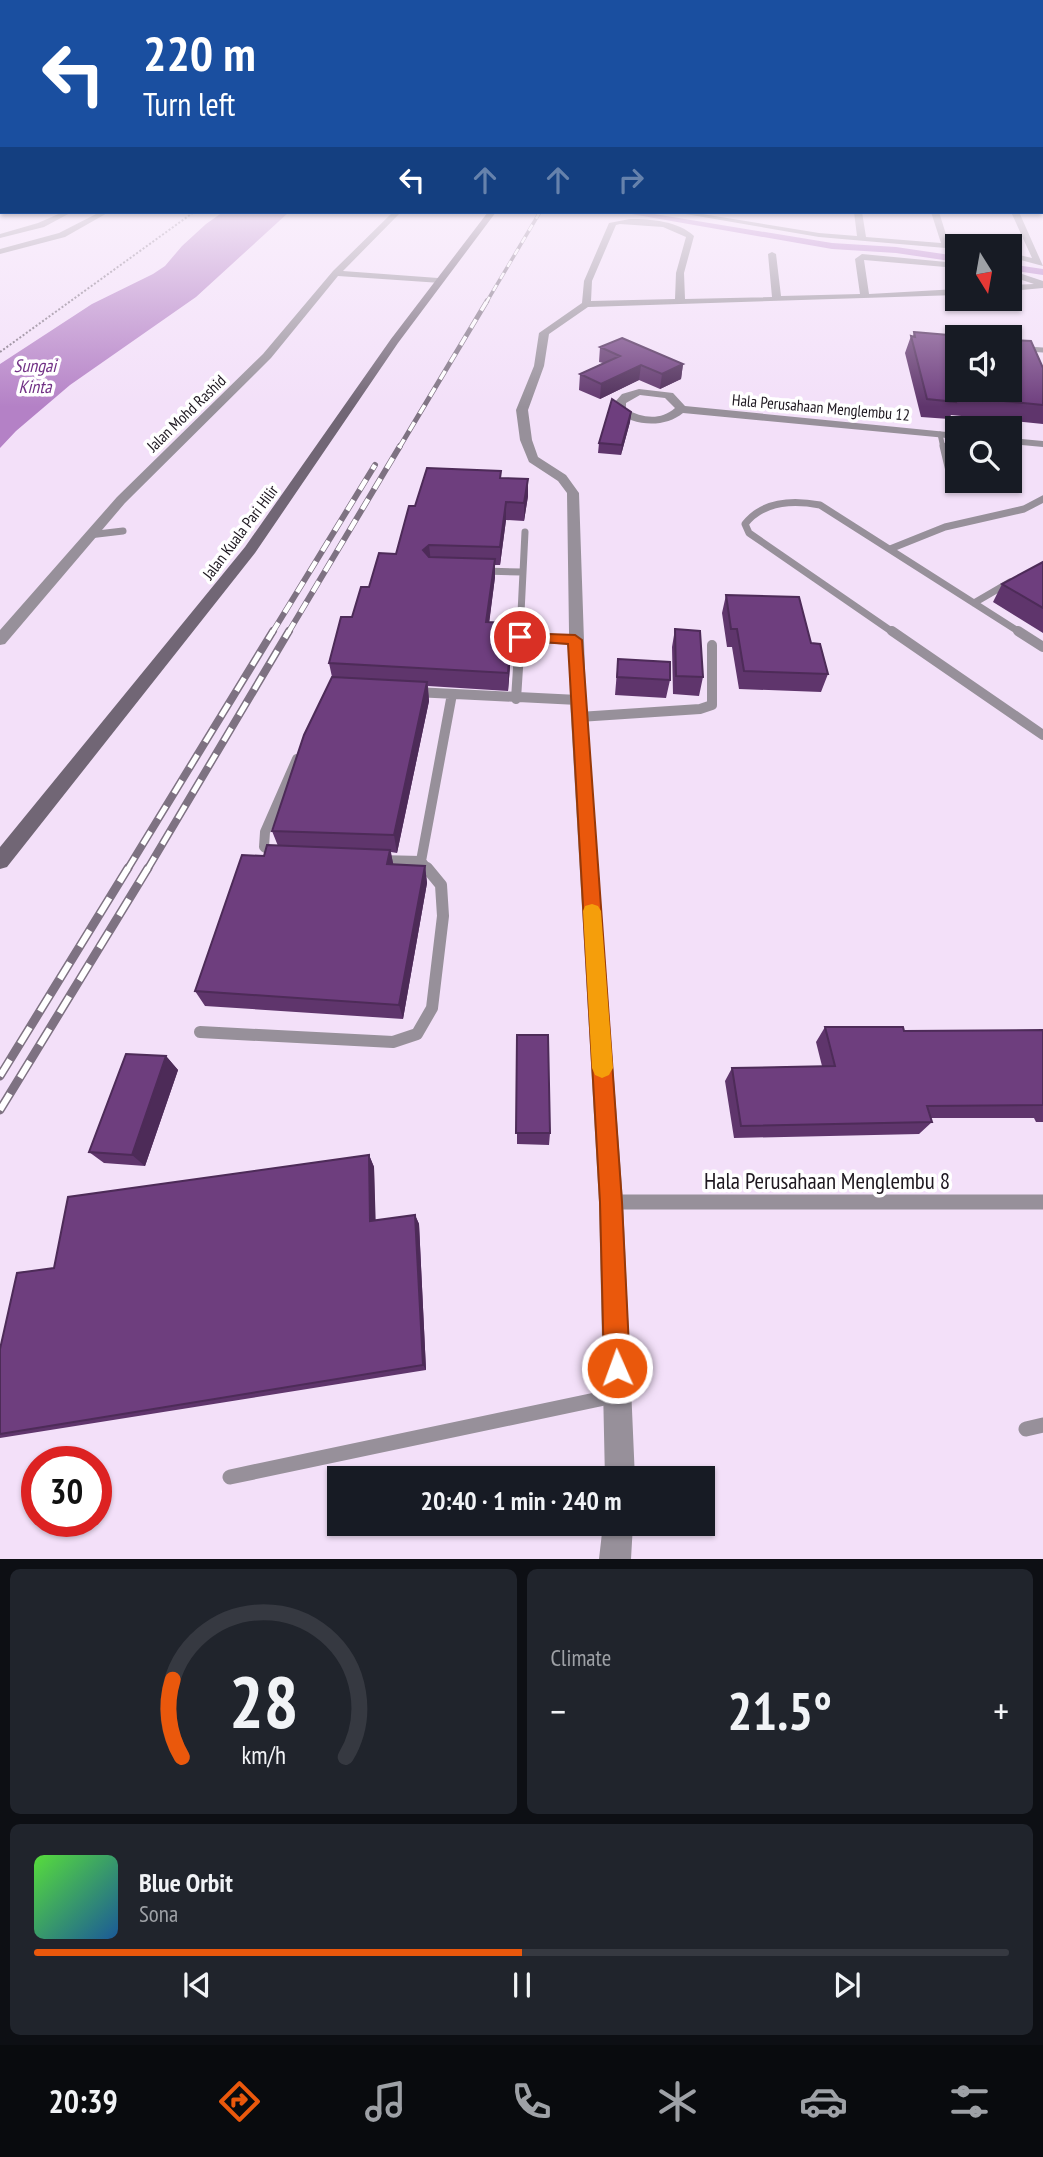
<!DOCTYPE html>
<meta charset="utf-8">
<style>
body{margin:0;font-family:"PT Sans Narrow",sans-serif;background:#20242c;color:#f1f3f6;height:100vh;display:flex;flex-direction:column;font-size:26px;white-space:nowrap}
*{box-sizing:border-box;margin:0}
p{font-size:23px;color:#9ea1a6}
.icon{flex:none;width:38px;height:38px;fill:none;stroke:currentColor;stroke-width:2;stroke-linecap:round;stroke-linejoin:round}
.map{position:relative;height:1559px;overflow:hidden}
.drawer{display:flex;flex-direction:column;gap:10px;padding:10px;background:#0d0f14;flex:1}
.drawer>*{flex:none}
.hud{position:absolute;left:0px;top:0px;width:1043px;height:214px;box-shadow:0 2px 5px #0004;background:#1a4fa0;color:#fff;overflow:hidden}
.needle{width:46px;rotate:169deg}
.tools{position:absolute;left:945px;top:234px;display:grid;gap:14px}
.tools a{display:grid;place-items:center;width:77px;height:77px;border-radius:0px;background:#171b24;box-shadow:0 2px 5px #0004;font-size:35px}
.speed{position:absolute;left:21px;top:1446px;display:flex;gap:14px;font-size:35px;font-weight:700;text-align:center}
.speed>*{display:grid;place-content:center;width:91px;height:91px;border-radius:50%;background:#171b24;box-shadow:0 2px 5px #0004;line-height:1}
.speed .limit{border:10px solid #d22;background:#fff;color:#111}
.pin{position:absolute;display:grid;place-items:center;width:60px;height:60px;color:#fff;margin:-30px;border:4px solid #fff;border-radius:50%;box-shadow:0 2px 7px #0007}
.me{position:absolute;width:77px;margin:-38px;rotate:358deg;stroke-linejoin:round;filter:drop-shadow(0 0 5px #0008)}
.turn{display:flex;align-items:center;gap:24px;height:147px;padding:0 28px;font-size:32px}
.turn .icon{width:91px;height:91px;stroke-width:2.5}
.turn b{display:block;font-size:49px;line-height:60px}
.lanes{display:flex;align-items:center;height:66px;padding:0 28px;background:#0003;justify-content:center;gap:35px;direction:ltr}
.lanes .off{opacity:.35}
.big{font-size:52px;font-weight:600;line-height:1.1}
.drawer .tile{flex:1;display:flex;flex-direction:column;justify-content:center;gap:10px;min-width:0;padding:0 24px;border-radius:10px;background:#20242c}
.drawer .dial{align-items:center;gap:0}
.dial svg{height:182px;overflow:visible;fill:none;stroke:#363941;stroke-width:7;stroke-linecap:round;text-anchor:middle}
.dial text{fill:#f1f3f6;stroke:none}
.song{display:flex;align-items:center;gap:21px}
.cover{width:84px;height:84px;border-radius:10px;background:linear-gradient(135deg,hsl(110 70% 55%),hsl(210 70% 35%))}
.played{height:7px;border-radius:4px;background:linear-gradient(90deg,#ea580c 50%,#363941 50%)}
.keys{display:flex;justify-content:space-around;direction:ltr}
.heat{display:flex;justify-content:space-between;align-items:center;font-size:38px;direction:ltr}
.drawer .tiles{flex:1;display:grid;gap:10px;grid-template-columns:1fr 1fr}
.tile:last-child{grid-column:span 2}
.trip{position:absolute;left:327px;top:1466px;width:388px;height:70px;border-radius:0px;background:#171b24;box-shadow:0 2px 5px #0004;font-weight:600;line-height:70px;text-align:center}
.tabs{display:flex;height:112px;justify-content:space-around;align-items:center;background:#090b0e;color:#9ea1a6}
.tabs .icon{width:49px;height:49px}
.tabs .on{color:#ea580c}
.tabs b{font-size:32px;color:#f1f3f6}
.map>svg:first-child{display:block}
.water{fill:#b481c6}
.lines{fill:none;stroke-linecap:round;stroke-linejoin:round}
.canal{fill:#b481c6;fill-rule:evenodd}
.path{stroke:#807484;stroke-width:2;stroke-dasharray:2 2;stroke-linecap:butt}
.lane-far4{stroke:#97909a;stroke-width:5}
.lane-far3{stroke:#97909a;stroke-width:7}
.lane-far2{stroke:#97909a;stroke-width:10}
.lane-far1{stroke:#97909a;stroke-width:12}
.lane{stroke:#97909a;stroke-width:15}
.street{fill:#97909a;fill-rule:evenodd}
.secondary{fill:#716675;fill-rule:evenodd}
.rail-far4-casing{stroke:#7e7282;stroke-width:3.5}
.rail-far3-casing{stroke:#7e7282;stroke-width:5}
.rail-far2-casing{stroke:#7e7282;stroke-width:6}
.rail-far1-casing{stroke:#7e7282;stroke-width:8}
.rail-casing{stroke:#7e7282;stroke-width:9}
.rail-far4{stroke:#fff;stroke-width:2.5;stroke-dasharray:7;stroke-linecap:butt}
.rail-far3{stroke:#fff;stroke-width:3.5;stroke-dasharray:10;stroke-linecap:butt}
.rail-far2{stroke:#fff;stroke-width:4.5;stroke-dasharray:12;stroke-linecap:butt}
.rail-far1{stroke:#fff;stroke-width:5;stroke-dasharray:15;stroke-linecap:butt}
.rail{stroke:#fff;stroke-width:6;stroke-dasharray:19;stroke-linecap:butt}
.wall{fill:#5f356c}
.shaded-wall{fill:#4d2b58}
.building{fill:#6e3e7e;stroke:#4d2b58;stroke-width:2}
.route{fill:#ea580c;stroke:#983908;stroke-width:2}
.slow{fill:#f59e0b}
.labels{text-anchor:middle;stroke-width:7;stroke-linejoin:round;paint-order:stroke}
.far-street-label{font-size:16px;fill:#1e1820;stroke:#fff}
.far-water-label{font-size:18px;font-style:italic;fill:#723286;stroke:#fff}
.near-street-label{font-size:23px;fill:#1e1820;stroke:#fff}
</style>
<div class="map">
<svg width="1043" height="1559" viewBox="0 0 1043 1559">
<rect width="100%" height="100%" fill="#f3e0f9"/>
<path class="water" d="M223,212H289L196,297L70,385L16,431L0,448V364L92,304L153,274L165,266L182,246L206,224Z"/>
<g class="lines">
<path class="canal" d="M620,212H642L832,243L896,247L957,256V262L896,253L832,249Z
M1010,264L1043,269V275L1010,270Z"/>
<path class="path" d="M0,352L194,212"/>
<path class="lane-far4" d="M1010,348L1043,350
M940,434L943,448"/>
<path class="lane-far3" d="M943,446L949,471
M89,535L123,531
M890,549L945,527L1024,509L1043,499
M484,571L522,572
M974,603L1010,582
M520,633L525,532
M894,633L749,533L745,524C763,501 793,500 820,505L1021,633"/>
<path class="lane-far2" d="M520,631V637L575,640
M892,631L1043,735
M1018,631L1043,647
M415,692L578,700
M516,699L520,637
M579,717L700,709L712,705V645
M277,855L264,847L265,832L297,759
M379,860L421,861
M428,870L421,861L452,694"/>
<path class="lane-far1" d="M200,1032L393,1042L417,1034L432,1008L443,916L441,885L427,868"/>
<path class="lane" d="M612,1202H1043
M1026,1429L1043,1425
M230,1477L614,1396"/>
<path class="street" d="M0,202H2L0,207Z
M1041,207H1043V211H1041Z
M63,212H72L44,227L0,238V234L38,223Z
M100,212H109L65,237L0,254V249L59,233Z
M393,212H401L343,271L438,278L442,281L441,283L338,276L271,358L125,503L5,644L0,645V630L117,497L263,354L333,271Z
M674,212H690L819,233L857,236L854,212H862L866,237L941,243L931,212H939L949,244L961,247L957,249L819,237Z
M1011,212H1019L1043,266L1010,257V253L1032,258Z
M630,219C651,219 678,221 694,236L684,273L685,299L772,297L768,254L772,252L776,254L781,296L860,294L855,259L862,254L957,263V268L864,260L869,294L957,289V295L588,307L549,334L544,366L528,410L532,440L538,457L566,475L579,493L586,700L623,1202L635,1479H605L599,1202L570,700L567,493L558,481L529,462L520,440L516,410L534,366L539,333L582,303L584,281L609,223ZM620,224L663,227L686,237L676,273L675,299L591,301L592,281L616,225Z
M1010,270L1043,281V288L1010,291V285L1034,284L1010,276Z
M639,389L673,393L685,406L957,433V439L683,413C665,428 633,427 615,410V402L622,394ZM640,395L665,398L675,408C660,421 642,418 626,409V403Z
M1010,438L1043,441V447L1010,444Z
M603,1524H633L631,1559H599Z"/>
<path class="secondary" d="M488,212H496L398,343L255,553L7,867L0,869V847L245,547L391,339Z"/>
<g class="rail-far4-casing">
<path id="rail-far4" d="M486,303L540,212"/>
</g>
<g class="rail-far3-casing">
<path id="rail-far3" d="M399,448L487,301"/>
</g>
<g class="rail-far2-casing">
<path id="rail-far2" d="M272,633L375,465
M288,633L400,446"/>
</g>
<g class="rail-far1-casing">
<path id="rail-far1" d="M127,870L273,631
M147,870L289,631"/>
</g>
<g class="rail-casing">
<path id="rail" d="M0,1076L128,868
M0,1110L148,868"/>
</g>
<use href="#rail-far4" class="rail-far4"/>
<use href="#rail-far3" class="rail-far3"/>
<use href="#rail-far2" class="rail-far2"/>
<use href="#rail-far1" class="rail-far1"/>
<use href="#rail" class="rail"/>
</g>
<path class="wall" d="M914,332L1043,368V424L951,415L949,419L921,417L905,353L911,336L913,337Z
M600,347L683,364L681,379L660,389L639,380L600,399L579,390L580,374L603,363L599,362Z
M631,412L630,422L621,455L598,453L599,443Z
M501,471V478L528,479V496L524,521L506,520L500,565H495V577L489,622L512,623V641L508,691L428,686L429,701L397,853L391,852L393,864L425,866L427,883L403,1019L205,1006L195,991L278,846L272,831L332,677L329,663L352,617L369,587L396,554L415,506Z
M1043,562V633L993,602L1002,584Z
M726,595L811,643L828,674L821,692L739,689L732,647H727L722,613Z
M675,629L703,677L699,696L673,694L672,647Z
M618,659L670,680L666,698L615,695Z
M825,1027L904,1031L1043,1030V1122H1036L1034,1118H931L932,1122L919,1134L734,1138L725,1081L732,1068L822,1066L816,1042Z
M517,1035L550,1133L549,1145L517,1144Z
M166,1056L178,1070L145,1166L104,1163L89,1152Z
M369,1155L374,1167L375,1221L415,1215L419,1224L426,1370L0,1438V1349L54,1268Z"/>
<path class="shaded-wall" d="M683,364L681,379L660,389L662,374Z
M641,365L639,380L600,399L601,384Z
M631,412L630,422L621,455L622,445Z
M528,479V496L524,521V503Z
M506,502V520L500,565V547Z
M429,545L431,563L423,550Z
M495,559V577L487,640L486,622Z
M512,623V641L508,691V673Z
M427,682L429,701L397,853L394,835Z
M390,850L394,867L387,864Z
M425,866L427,883L403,1019L399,1005Z
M166,1056L178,1070L145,1166L132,1155Z
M369,1155L374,1167L376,1231L370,1221Z
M415,1215L419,1224L426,1370L423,1365Z"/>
<path class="building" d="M914,332L984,338H957V390H1010V340L1031,341L1043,368V405L955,396L956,402L927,399L911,336L915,337Z
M622,338L683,364L662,374L641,365L601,384L580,374L620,356L600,347Z
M612,399L631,412L622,445L599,443Z
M427,468L501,471L500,478L528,479L524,503L506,502L500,547L429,545L423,550L429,557L495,559L486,622L512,623L508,673L329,663L341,617H352L361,587H369L379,553L396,554L409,506H415Z
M1043,562V608L1002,584Z
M726,595L799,597L811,643L820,644L828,674L744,671L737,629H731Z
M675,629L700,631L703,677L676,676Z
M618,659L670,662V680L617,677Z
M332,677L427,682L394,835L272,831L304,735Z
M267,845L390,850L387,864L425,866L399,1005L195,991L242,855L264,856Z
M825,1027H903L904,1031L1043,1030V1105L927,1106L932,1122L741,1126L732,1068L835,1066Z
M517,1035H548L550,1133H516Z
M126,1054L166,1056L132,1155L89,1152Z
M369,1155L370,1221L415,1215L423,1365L0,1434V1349L17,1273L54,1268L68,1197Z"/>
<linearGradient id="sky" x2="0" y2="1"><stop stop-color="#93a0da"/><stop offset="0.46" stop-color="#faf1fc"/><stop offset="1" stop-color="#faf1fc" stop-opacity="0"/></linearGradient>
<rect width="1043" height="407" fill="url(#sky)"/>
<path class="route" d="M520,633L575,635L582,640L622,1202L630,1368L626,1377L617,1380L608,1377L604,1368L600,1202L568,644L515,640V634Z"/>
<path class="slow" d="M592,904L598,906L601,911L613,1068L609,1075L602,1078L595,1075L592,1068L583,911L585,906Z"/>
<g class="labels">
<g class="far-street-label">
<text transform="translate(821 407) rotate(5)" y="6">Hala Perusahaan Menglembu 12</text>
<text transform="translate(186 413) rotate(-44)" y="6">Jalan Mohd Rashid</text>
<text transform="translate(240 532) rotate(-53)" y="6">Jalan Kuala Pari Hilir</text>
</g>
<g class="far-water-label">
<text x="35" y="372">Sungai<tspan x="35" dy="21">Kinta</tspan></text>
</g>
<g class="near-street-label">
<text x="827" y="1189">Hala Perusahaan Menglembu 8</text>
</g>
</g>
</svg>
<div class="tools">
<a><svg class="needle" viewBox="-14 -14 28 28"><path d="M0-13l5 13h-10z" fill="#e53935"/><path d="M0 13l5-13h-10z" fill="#9ea1a6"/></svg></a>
<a><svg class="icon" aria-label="sound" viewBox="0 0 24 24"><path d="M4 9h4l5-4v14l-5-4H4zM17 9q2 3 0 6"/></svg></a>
<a><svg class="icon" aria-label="search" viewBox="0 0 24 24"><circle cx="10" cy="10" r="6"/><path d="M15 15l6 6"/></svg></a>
</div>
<div class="speed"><div class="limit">30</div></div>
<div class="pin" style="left:520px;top:637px;background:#d93025"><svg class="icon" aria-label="arrive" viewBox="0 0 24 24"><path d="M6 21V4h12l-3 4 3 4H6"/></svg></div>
<svg class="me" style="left:617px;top:1368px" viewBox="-20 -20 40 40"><circle r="17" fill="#ea580c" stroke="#fff" stroke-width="3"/><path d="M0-11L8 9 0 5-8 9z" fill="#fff"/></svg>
<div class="trip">20:40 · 1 min · 240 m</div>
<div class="hud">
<div class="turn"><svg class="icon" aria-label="left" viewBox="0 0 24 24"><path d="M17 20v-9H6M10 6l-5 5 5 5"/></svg><div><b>220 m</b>Turn left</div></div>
<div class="lanes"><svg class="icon" aria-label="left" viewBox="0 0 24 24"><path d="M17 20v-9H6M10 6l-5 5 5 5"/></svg><svg class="icon off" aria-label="ahead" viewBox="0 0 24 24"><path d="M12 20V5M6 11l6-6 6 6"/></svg><svg class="icon off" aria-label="ahead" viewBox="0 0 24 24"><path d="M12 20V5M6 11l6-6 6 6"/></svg><svg class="icon off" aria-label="right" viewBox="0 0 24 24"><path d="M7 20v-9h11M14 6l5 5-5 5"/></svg></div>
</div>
</div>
<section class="drawer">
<div class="tiles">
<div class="tile dial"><svg viewBox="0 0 100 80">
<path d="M14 69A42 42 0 1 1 86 69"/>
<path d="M14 69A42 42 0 0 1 10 35" stroke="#ea580c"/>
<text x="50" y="56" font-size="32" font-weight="700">28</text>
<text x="50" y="72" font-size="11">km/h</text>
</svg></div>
<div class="tile"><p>Climate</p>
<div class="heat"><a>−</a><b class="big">21.5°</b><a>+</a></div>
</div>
<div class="tile">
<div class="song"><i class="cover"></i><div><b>Blue Orbit</b><p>Sona</p></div></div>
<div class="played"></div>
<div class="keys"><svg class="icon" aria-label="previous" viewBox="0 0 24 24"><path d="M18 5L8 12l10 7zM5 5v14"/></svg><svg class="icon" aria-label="pause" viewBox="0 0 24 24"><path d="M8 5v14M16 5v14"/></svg><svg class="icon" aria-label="next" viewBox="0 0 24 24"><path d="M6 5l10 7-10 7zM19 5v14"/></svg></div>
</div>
</div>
</section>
<nav class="tabs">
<b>20:39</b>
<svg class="icon on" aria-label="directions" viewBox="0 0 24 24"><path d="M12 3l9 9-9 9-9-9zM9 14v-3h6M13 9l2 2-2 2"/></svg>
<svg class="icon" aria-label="music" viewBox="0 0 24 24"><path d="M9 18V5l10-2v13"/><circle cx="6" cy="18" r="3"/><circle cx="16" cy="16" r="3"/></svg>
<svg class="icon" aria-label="phone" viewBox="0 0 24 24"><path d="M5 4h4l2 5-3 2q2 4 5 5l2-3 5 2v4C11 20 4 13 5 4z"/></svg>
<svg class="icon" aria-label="climate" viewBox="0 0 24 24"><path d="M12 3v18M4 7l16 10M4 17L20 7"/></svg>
<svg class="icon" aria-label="car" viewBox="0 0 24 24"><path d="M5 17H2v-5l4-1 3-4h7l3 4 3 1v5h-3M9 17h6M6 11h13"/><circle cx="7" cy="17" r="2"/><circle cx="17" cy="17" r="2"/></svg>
<svg class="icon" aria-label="filters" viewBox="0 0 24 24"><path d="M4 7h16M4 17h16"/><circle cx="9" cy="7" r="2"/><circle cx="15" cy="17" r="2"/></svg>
</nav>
